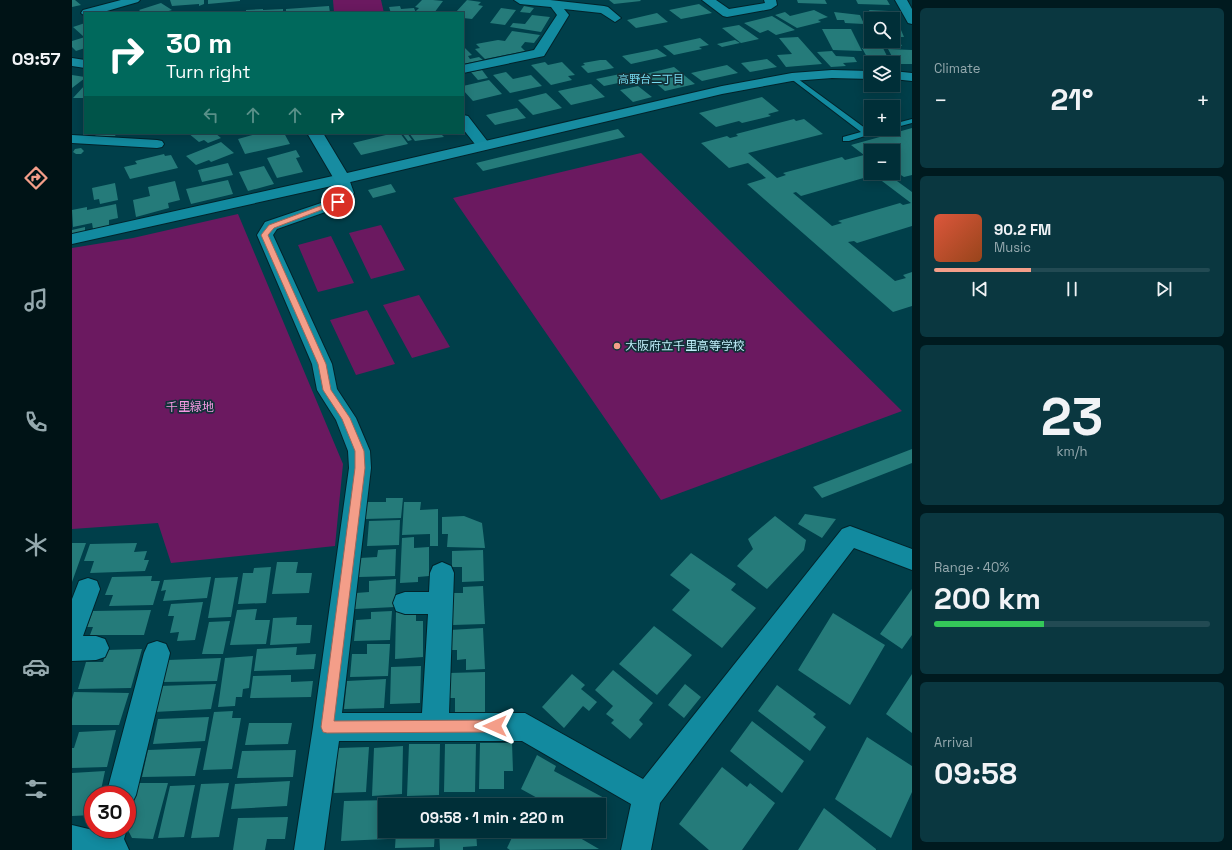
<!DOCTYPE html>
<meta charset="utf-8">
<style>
body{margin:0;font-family:"Space Grotesk","Noto Sans JP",sans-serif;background:#0a3740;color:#f1f3f6;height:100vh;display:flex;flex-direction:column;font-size:15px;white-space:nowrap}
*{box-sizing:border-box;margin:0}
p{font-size:13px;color:#95a9ae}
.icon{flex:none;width:22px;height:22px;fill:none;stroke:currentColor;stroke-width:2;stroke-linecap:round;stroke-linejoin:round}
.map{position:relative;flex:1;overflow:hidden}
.details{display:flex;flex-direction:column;gap:8px;padding:8px;background:#001a1f;width:320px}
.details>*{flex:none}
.hud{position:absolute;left:12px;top:12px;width:380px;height:122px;border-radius:0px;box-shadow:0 2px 10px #0003,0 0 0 1px #224a53;background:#00695c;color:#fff;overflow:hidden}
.fabs{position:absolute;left:792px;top:12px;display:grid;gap:8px}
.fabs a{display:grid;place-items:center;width:36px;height:36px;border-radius:0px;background:#002f38;box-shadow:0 2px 10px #0003,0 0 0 1px #224a53;font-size:20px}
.speed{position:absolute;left:12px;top:786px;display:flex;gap:8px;font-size:20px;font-weight:700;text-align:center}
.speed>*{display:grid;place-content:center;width:52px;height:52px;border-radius:50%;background:#002f38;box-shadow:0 2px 10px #0003,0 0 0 1px #224a53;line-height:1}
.speed .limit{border:6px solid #d22;background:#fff;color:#111}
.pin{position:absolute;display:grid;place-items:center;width:34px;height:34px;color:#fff;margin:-17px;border:2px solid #fff;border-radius:50%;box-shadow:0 1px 4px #0007}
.me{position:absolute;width:44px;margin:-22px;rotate:270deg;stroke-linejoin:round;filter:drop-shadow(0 0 3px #0008)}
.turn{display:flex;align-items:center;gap:14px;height:84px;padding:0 16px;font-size:18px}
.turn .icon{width:52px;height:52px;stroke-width:2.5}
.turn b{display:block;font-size:28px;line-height:34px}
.lanes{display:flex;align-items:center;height:38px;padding:0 16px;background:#0003;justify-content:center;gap:20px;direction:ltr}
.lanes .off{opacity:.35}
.big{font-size:30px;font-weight:600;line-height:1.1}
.details .tile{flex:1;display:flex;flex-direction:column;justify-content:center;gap:6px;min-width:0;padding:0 14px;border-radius:6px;background:#0a3740}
.details .dial{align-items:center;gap:0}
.dial b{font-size:52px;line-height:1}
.song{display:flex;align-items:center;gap:12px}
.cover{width:48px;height:48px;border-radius:6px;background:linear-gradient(135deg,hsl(10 70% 55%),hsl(20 70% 35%))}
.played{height:4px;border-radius:2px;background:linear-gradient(90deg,#f49e89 35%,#224a53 35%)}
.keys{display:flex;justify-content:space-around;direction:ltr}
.heat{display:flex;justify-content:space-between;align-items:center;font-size:22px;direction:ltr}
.charge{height:6px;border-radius:3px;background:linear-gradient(90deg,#34c759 40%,#224a53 0)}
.trip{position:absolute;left:306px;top:798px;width:228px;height:40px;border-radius:0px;background:#002f38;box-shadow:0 2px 10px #0003,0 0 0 1px #224a53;font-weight:600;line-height:40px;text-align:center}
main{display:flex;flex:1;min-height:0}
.menu{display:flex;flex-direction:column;width:72px;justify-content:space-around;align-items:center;background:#001316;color:#95a9ae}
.menu .icon{width:28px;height:28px}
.menu .selected{color:#f49e89}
.menu b{font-size:18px;color:#f1f3f6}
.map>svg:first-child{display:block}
.green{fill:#6b1960}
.building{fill:#257b7a;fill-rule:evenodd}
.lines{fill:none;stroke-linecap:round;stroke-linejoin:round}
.lane-casing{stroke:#02232a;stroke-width:2}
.street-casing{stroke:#02232a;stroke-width:2}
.secondary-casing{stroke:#02232a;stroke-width:2}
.lane{fill:#128a9f;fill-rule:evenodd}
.street{fill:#128a9f;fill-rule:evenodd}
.secondary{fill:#178ca1;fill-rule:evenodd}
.route{fill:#f49e89;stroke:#9f6759}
.poi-dot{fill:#f49e89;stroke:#123239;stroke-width:1.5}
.labels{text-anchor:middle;stroke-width:3.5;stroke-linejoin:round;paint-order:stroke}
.far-neighbourhood-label{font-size:11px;fill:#77dcf2;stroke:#123239}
.poi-label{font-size:12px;fill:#bfedf8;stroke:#123239;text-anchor:start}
.park-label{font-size:12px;fill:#f59ae3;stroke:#123239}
</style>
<main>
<nav class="menu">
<b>09:57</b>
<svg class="icon selected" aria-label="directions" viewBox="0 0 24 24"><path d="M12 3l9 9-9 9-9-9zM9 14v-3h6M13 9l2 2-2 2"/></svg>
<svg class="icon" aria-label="music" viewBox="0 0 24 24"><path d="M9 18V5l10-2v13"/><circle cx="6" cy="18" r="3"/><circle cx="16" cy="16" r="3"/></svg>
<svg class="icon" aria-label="phone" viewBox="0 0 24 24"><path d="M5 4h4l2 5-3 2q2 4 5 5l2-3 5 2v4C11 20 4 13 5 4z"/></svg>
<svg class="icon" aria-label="climate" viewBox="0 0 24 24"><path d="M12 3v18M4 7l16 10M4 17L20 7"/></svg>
<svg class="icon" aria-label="car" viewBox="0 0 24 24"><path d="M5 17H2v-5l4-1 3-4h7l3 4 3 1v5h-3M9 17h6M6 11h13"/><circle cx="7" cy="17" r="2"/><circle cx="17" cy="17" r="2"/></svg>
<svg class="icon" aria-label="filters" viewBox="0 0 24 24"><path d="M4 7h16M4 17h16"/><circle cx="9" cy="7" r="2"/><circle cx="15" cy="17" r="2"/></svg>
</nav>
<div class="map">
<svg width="840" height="850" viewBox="0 0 840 850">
<rect width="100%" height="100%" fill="#003f4a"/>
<path class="green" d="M261,0H309L312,13H262Z
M569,153L830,411L589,500L381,198Z
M166,214L271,464L263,546L99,563L86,523L0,529V248L61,238Z
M309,225L333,270L299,279L277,233Z
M259,236L282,283L246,292L226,245Z
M347,295L378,347L340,358L311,305Z
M295,310L323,364L284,375L258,320Z"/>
<path class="building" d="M0,0H3L9,5L0,7Z
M98,0H132V4L127,6V4L100,6Z
M136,0H168V1L136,4Z
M350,0H361L371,1L362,13L344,11L347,8L343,7Z
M395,0L409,2L406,5L411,6L400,19L391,18V13H383Z
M537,0H568L569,1L542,4Z
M725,0H753L755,4L726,3Z
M784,0H815L818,5L786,4Z
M89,3L100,10L90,13H63L68,11L67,10Z
M627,4L640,13L609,19L597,10Z
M257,6L258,13H214V9Z
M328,6L329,9L342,8L344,13H319L317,7Z
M452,6L462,8L458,13L448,12Z
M429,8L444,10L433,25L418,23Z
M191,9V10L211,9V13H174V10Z
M742,10L756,17L746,20L749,22L725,28L703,15L713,12L718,16Z
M797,10L817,11L819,14L825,15L829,22H826L828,25H821V19H801Z
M762,12L788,15L792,24L773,23L772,20H765Z
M585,13L596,22L564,28L555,20Z
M460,15L478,17L469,32L438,27L441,23L453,24Z
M700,16L723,30L704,35L696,30L688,33L672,23Z
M13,23V35L11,36L1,27Z
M667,25L687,39L669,43L650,28Z
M750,29H779L790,51L761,50Z
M821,30H829L832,37H825L830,46L801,45L797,37H799V41H821Z
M440,31L468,35L462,43L453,42L449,47L453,51L413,59L403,49L408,48L404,44L426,40L433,41Z
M13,37V48L4,51L0,47V41Z
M726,37L750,64L714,67L705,55L720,54L707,38Z
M628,38L637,45L627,47L630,49L602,55L591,46Z
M663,40L668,43L650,47L645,44Z
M391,46L400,55L396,56L398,59L407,57L411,60L391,64Z
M790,48H811L817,60L796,59Z
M585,49L595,56L559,64L550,56Z
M816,49L840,50V64H824Z
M760,51L764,56L782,57L785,62L771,63L774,66L759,67L745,52Z
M695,59L705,67L678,72L669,63Z
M528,60H534L542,68L516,73L509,66L513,65L511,63Z
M473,62L476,65L490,62L503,75L496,76L500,80L479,85L459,65Z
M655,65L666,73L630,81L619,73Z
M602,67L623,84L593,91L573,74Z
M410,70L416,78L406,80L399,72Z
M434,72L441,79L459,75L470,86L438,93L421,75Z
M553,73L561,80L532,86L524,79Z
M0,75L13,77V78L0,88Z
M417,80L430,94L401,101L391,90V86Z
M519,84L533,97L499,105L486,91Z
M13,85V98H1Z
M566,86L580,97L561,102L548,90Z
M474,93L490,108L461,115L446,100Z
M690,97L707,111L696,114L699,116L670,123L667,121L644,127L627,113Z
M445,108L454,118L423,125L414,115Z
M722,119L724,121L732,119L751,134L676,153L705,178L714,175L711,173L770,157L773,160L792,155L779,145L840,128V175L832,177L821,170V151H799V173H814L840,192V226L785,243L782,241L776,242L823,281L834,278L831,275L840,272V306L821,312L675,184L694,178L676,163L657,168L629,143L655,136L658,138L666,136L664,134ZM802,175L839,203L831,205L828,203L766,221L770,223L760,226L721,193L724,192L729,196Z
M546,129L553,137L411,171L404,163Z
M25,133H45L43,136H23Z
M116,133H143L149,138L136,143L132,140L127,142Z
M188,133H212L218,144L173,154L166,139Z
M322,133H328L336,144L289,155L281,143Z
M330,133H335L340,140L336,141Z
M337,133H375V134L370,135L372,137L343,141Z
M149,142L162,153L139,162L137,160L124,165L114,156Z
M9,148L12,151L9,154H4L1,152L3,149Z
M224,150L228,157L224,158L231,172L205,178L195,158Z
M92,154L93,156L99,155L106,168L58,179L52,167L65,164L63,161Z
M156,163L161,175L130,182L126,170Z
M192,166L202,184L176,191L167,172Z
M156,180L161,194L119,204L114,189Z
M103,181L108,200L96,203L97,208L64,217L61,200L78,196L76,187Z
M43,183L46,200L28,204L27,199L22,200L20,188Z
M319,184L324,192L301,198L296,190Z
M44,204L46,218L37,220V226L21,229L20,223L1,227L0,210L15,207V210Z
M13,227V231L0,234V230Z
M840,449V463L750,498L741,487Z
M314,498H331L329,518L293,519L294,502H314Z
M332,502H349L348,510L366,509V546H358V534L330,535Z
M733,514L764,519L750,538L726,524Z
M392,516L410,523L413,548L375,547L376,534H370V517Z
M703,516L734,540L732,550L695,589L665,566L681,549L676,539Z
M328,520L327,545L295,546L297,521Z
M342,537V548L357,547V576L346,577V582L328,583L330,538Z
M0,543H14L0,582Z
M65,543L62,552L75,551L72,560H77L73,571L18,573L22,561H12L18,544Z
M324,549L323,576L287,577L288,558L305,557L306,550Z
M411,550L412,581L390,582V567H380V551Z
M619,553L664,584L659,590L684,608L650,648L600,610L618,590L598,575Z
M205,562H226L224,573H240L237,593L200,594Z
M199,567L194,603L166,604L171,573H181L182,568Z
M80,576L79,581H88L81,605L37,606L41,595H33L40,577Z
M139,577L135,598L91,601L94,590L89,591L92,580Z
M166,577L159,617L136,618L143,578Z
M324,579L323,607L283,609L284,593L297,592V581Z
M411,586L413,624L381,625V593H391V587Z
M840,589V635L830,649L808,634Z
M131,602L123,640L105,641L107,632L98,633L102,616H96L99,604Z
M185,609L183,620H198L194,644L158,645L165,610Z
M79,610L72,635H18L21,627H15L21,611Z
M320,611L318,640L282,641L284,620L299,619V612Z
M344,611V621H351V657L323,659L324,612Z
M761,613L813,645L778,705L726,670Z
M225,617L224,625H240L238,643L198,645L201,618Z
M158,621L151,654H130L137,622Z
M582,626L620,655L585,695L547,664Z
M411,628L413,669L394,670V659L385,660V650H379L378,630Z
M295,644H318L316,676L278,677L280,654H295Z
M225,647L224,655L244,654L242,669L182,671L185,649Z
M70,649L59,688L6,689L14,662H31L35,650Z
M181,656L177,688L171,689L170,697H164L163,706L146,707L153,658Z
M149,658L145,681L91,682L96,660Z
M349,666L348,703L318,704L319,667Z
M541,670L581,703L567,720L571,724L558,739L539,723L542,720L534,714L541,706L523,690Z
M413,672V715H383V698H376L377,673Z
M500,674L513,685L509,689L525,702L517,711L511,706L492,728L470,707Z
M840,674V733L814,714Z
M219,675V682L241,681L239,697L178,698L181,676Z
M314,679L312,708L272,709L275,681Z
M144,684L139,709L82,712L88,686Z
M613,684L629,697L612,718L596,705Z
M705,685L744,714L741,717L754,727L738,751L686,711Z
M2,692L57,693L47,725H0V699Z
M161,711L160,718H169L160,769L131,770L142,712Z
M137,717L133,741L81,744L86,719Z
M680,721L732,761L710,793L658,751Z
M177,723H220L216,744L173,745Z
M44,730L35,767L0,768V748H2L7,732Z
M795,737L840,766V792L819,838L763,799Z
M408,743H440L441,771H432V789H407Z
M337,744H368L367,795L335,796Z
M373,744H404L403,792H372Z
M331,746L330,794L300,796L302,748Z
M297,747L294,792L262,793L266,748Z
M129,748L123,776L70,777L76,750Z
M224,750L221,777L165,778L170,751Z
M465,755L484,766L482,771L534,799L527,815V805H478L449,789Z
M650,767L675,787L678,783L703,803L670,850H637L607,824Z
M33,771L28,795H21V815L0,816V773Z
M218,781L215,806L159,809L163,784Z
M65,783H96L81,839L60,838L55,828V821Z
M157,783L147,837L119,838L129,784Z
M123,785L112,837L86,838L98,786Z
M417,797V805H367V801Z
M318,800V805H313V831H317L316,839L269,841L272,801Z
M364,801L363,805H325V803Z
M752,808L804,849V850H726Z
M216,817L213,839H195L193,850H161L166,818Z
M324,831H363L362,847L323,848Z
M367,831H404L405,846L391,847V850H368Z
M443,831H496L527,849L438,850L435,848Z"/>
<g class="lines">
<g class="lane-casing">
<path id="lane" d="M718,76H722L797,131L815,129L777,141H771V137L789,132L718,78Z
M840,119V123L821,128V124Z"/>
</g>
<g class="street-casing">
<path id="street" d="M49,0H68L66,2L28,13H13V16L9,13L11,10Z
M442,0H478L532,6L536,7L549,18L543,22L529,13L492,9L497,15L472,56L391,73V65L462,50L485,15L479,7L448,4Z
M630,0H644L657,9L693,3L692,0H704L705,5L699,9L655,17L651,16Z
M823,0H835L840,9V24L836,23Z
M391,115L396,116L416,142L418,145L416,148H406L391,129Z
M0,135L85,140L90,141L92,144L90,147L85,148L0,143Z
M270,174L276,176L282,193L273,205L205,229L201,235L260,364L265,389L284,418L298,451L299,468L270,713H350L356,614H333L324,611L321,603L324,595L333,592H357L358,573L361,566L370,562L379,566L382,573L377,713H453L571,779L770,529L778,526L840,549V570L782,548L588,803L579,850H549L559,804L450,741H267L252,850H222L241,727L277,468L276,451L264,420L245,390L240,364L185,235L193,222L261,199L266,193L264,185L0,244V234Z
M16,578L25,581L28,589L11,636H24L33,639L37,648L33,657L24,660L0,661V599L7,581Z
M85,641L94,644L98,653L64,795L59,805L55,807V795H34L72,653L76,644Z
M0,825L25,831V829H55L52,839L57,850H0Z"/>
</g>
<g class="secondary-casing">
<path id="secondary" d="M0,58L13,60V68L0,66Z
M760,70L799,71V79L760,78L720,81L650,94L270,184L264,182L262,179L235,133H251L275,173L650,86L720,73Z
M821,71L840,73V81L821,79Z"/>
</g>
<use href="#lane" class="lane"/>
<use href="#street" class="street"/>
<use href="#secondary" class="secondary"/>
</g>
<path class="route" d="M264,200L270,202L202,228L196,235L254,364L259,390L278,418L292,451L293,468L262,721L423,720L427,722L429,726L427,731L423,732L255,733L251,732L249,727L283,468V451L270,419L251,390L246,364L189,235L197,225Z"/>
<circle class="poi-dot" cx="545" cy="346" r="4"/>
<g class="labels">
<g class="far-neighbourhood-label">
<text x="579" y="83">高野台二丁目</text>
</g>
<g class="poi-label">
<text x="553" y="350">大阪府立千里高等学校</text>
</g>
<g class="park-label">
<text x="118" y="411">千里緑地</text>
</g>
</g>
</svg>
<div class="fabs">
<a><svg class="icon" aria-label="search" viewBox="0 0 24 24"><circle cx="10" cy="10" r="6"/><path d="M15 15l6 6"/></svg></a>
<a><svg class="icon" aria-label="layers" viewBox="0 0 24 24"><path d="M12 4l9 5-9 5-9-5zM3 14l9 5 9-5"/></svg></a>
<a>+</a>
<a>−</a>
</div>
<div class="speed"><div class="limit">30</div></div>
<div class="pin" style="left:266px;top:202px;background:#d93025"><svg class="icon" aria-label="arrive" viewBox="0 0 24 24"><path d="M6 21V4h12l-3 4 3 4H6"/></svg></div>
<svg class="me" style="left:423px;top:726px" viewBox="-20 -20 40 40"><path d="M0-17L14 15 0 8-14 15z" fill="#f49e89" stroke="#fff" stroke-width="4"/></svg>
<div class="trip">09:58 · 1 min · 220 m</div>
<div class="hud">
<div class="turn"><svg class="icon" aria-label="right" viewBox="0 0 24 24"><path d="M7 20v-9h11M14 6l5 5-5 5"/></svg><div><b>30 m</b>Turn right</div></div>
<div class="lanes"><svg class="icon off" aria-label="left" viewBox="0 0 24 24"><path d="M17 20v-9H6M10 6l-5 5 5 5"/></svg><svg class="icon off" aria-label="ahead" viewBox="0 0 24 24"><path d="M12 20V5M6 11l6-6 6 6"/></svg><svg class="icon off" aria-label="ahead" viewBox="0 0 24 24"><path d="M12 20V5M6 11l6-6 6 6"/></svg><svg class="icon" aria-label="right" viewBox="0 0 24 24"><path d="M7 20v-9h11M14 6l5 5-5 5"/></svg></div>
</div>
</div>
<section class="details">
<div class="tile"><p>Climate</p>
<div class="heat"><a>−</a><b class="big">21°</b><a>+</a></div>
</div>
<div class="tile">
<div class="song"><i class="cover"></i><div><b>90.2 FM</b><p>Music</p></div></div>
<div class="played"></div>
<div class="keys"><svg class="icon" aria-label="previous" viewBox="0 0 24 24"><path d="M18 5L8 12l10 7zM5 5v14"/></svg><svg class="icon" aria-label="pause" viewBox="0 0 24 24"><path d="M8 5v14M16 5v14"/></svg><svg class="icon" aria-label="next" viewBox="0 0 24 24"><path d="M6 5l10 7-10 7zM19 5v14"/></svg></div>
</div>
<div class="tile dial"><b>23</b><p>km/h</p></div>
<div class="tile"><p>Range · 40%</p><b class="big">200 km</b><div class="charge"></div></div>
<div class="tile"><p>Arrival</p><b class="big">09:58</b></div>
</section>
</main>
